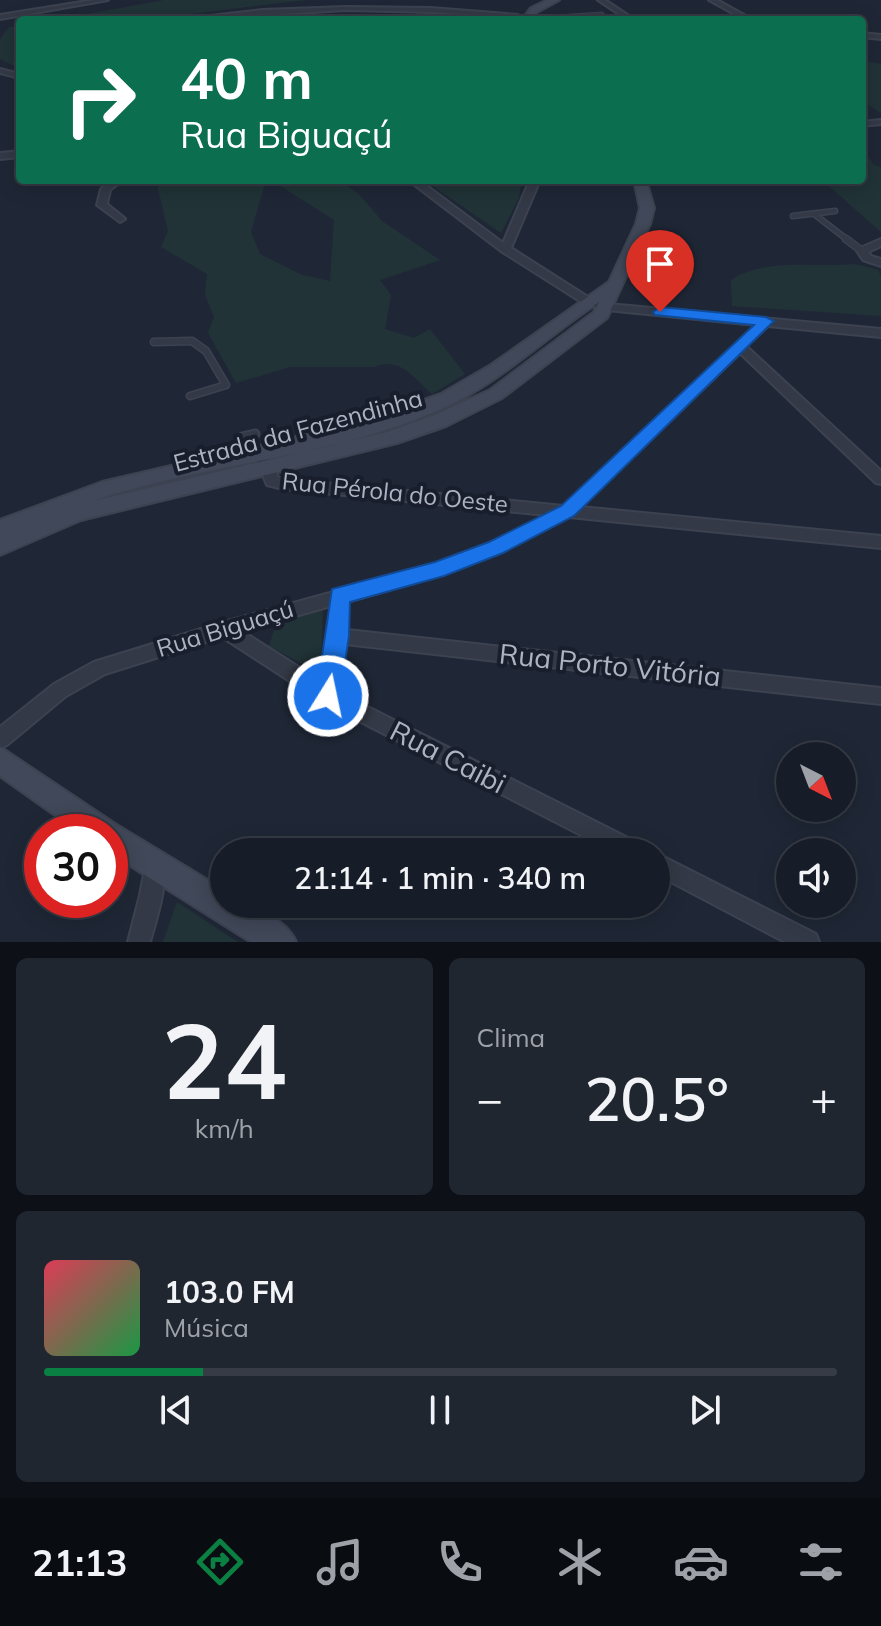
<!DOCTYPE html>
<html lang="pt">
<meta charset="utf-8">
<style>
body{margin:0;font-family:Mulish,sans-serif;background:#202630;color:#f1f3f6;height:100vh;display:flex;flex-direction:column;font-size:30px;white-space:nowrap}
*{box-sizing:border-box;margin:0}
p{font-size:26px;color:#9ea2a8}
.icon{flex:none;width:44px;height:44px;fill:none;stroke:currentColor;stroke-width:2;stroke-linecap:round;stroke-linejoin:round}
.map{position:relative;height:942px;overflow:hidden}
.drawer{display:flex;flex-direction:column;gap:16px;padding:16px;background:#0d1016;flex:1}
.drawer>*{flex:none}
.hud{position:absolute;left:16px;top:16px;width:850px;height:168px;border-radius:8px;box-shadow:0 4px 20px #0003,0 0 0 2px #363b45;background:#0b6e4f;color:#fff;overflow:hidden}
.needle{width:52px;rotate:138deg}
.controls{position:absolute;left:776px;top:742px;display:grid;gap:16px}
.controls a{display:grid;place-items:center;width:80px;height:80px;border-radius:50%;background:#171d28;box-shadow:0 4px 20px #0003,0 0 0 2px #363b45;font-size:40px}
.speed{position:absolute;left:24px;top:814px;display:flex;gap:16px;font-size:40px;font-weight:700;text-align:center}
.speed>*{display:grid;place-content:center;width:104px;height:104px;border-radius:50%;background:#171d28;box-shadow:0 4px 20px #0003,0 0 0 2px #363b45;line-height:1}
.speed .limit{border:12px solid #d22;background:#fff;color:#111}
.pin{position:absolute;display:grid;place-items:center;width:68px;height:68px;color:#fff;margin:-82px -34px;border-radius:50% 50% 50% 0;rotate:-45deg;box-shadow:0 0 8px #0007}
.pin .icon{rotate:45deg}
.me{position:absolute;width:88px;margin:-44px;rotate:10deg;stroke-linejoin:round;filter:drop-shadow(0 0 6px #0008)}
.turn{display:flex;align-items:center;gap:28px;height:168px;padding:0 32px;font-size:36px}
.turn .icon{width:104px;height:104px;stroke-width:2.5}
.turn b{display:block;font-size:56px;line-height:68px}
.big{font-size:60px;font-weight:600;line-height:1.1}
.drawer .tile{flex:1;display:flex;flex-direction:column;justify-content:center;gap:12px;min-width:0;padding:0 28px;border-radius:12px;background:#202630}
.drawer .dial{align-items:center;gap:0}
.dial b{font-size:104px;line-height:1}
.song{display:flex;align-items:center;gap:24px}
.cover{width:96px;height:96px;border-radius:12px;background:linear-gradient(135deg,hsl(350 70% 55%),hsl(140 70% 35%))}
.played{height:8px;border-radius:4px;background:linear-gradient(90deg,#0b8043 20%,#363b45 20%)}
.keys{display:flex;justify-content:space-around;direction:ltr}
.heat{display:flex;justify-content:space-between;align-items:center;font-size:44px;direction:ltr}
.drawer .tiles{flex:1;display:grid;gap:16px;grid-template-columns:1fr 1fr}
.tile:last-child{grid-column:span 2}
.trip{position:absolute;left:210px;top:838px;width:460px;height:80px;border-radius:40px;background:#171d28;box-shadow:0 4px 20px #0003,0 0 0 2px #363b45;font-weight:600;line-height:80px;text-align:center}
.tab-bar{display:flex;height:128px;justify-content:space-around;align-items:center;background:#090c10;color:#9ea2a8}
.tab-bar .icon{width:56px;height:56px}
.tab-bar .active{color:#0b8043}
.tab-bar b{font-size:36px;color:#f1f3f6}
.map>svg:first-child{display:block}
.green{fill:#213337}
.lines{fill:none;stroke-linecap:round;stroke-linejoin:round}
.service-far3-casing{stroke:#3c4250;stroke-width:5}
.service-far2-casing{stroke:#3c4250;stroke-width:7}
.service-far1-casing{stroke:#3c4250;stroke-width:9}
.service-casing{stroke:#3c4250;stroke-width:11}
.minor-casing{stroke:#3c4250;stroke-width:4}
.secondary-casing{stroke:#3c4250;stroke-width:4}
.service-far3{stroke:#333946;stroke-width:3}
.service-far2{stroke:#333946;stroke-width:4}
.service-far1{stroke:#333946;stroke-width:6}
.service{stroke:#333946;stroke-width:7}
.minor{fill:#333946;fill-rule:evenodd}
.secondary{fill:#414859;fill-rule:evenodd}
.route{fill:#1a73e8;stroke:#114b97;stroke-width:2}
.labels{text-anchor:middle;stroke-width:8;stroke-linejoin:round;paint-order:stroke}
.street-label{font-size:24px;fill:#acb4c4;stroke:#181e2b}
.near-street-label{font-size:28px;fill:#acb4c4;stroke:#181e2b}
</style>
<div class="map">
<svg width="881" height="942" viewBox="0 0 881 942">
<rect width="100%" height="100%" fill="#1f2736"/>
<path class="green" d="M164,0H305L175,16L54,20Z
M20,26V69L0,59V39L9,27Z
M862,60L881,64V113L862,101Z
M862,155L868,156L874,165L881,167V232L822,180H862Z
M156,180H266L251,232L260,254L302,275L330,281L334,220L274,182L339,180L359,194L382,221L440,260L380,280L391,295L385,329L414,338L430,329L465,374L432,394C413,377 400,356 374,367H290L236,383L208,333L214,317L205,295L207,274L161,247L168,231Z
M424,180H520L521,182L519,198L501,233Z
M855,264L878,270L881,276V316L732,306L731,280C767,257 814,268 855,264Z
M323,608L321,674L269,646L277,621Z
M177,902L238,942H163Z"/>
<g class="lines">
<g class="service-far3-casing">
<path id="service-far3" d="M527,19L602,14"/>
</g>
<g class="service-far2-casing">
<path id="service-far2" d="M814,214L849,241
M793,216L835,211"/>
</g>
<g class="service-far1-casing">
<path id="service-far1" d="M846,239L862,251
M154,342L192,341L206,351L226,385L190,396"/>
</g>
<g class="service-casing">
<path id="service" d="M247,457L242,437L255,434"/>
</g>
<g class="minor-casing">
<path id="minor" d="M94,0H108L0,19V15Z
M598,0H605L635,20H628Z
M709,0H717L753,20H745Z
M346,7L431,8L518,15L515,17L431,12L346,10L175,20L262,10Z
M862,33L881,35V39L862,37Z
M0,69L20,74V78L0,73Z
M881,120V124L862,126V122Z
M20,151V157L0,159V153Z
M112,180H123L110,190L107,204L123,217L125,219L120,222L97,205L101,189Z
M408,180H419L503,243L530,180H540L511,248L591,299L608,304L881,329V337L768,326L746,346L881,471V484L876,483L740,353L581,507L881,536V548L569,517L501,552L437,576L347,602V630L881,688V704L345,644L338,692L642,845L645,852H614L322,702L222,637L105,674L66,696L7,745L0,748V727L54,684L94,662L224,622L435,564L491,544L547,515L283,489L267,485L255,456L257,453H267L278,477L283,479L564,506L756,325L607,310L583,303L501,251ZM331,606L330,636L322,682L242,631Z
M881,239V246L868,252L871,256L881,259V266L863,260L857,251L858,249Z
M656,853L816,934L819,942H785L656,874Z
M154,856L161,859C170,880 156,920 150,942H128L140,895L147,859Z"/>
</g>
<g class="secondary-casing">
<path id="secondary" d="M548,0H559L537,12L531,20H522L531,8Z
M634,180H646L654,208L650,224L607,318L502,398L446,426L397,443L81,520L0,555V520L102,482L365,421L441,394L491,365L609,282L636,224L640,208ZM599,302L594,312L490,390L432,416L387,432L93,501C211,461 342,458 454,403C507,376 550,334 599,302Z
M0,747L115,824L224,890V904C249,904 285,917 296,942H251L110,853V832H79L0,776Z"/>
</g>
<use href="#service-far3" class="service-far3"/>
<use href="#service-far2" class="service-far2"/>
<use href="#service-far1" class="service-far1"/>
<use href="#service" class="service"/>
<use href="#minor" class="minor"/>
<use href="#secondary" class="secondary"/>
</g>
<path class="route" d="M660,307L766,317L774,321L574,516L503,553L444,576L350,602L349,636L340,696L336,704L328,707L320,704L316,696L332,589L435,562L489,542L561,506L754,325L655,315L653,312Z"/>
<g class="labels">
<g class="street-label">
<text transform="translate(298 431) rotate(-15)" y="8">Estrada da Fazendinha</text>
<text transform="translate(395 493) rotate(6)" y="8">Rua Pérola do Oeste</text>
<text transform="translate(225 629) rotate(-17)" y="8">Rua Biguaçú</text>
</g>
<g class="near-street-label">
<text transform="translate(610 665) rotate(6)" y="10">Rua Porto Vitória</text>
<text transform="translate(448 757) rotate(27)" y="10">Rua Caibi</text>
</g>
</g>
</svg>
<div class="controls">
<a><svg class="needle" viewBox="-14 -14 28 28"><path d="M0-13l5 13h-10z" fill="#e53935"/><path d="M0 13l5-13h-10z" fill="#9ea2a8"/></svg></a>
<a><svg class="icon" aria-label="sound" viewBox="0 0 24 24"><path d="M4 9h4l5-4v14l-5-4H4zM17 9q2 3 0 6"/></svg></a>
</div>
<div class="speed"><div class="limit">30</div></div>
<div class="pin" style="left:660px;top:312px;background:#d93025"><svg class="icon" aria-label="arrive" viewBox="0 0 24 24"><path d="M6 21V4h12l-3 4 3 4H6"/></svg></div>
<svg class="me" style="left:328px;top:696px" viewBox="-20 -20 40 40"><circle r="17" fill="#1a73e8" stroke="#fff" stroke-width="3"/><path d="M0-11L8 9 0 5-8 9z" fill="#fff"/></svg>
<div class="trip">21:14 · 1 min · 340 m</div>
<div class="hud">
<div class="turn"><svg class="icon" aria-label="right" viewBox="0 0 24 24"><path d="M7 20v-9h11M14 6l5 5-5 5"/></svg><div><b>40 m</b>Rua Biguaçú</div></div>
</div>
</div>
<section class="drawer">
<div class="tiles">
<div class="tile dial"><b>24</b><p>km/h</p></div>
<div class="tile"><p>Clima</p>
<div class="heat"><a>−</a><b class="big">20.5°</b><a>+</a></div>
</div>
<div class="tile">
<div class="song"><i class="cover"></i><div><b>103.0 FM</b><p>Música</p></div></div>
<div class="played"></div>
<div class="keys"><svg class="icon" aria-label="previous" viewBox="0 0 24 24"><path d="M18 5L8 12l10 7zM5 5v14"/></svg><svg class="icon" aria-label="pause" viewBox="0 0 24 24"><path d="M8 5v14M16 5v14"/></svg><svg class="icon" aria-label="next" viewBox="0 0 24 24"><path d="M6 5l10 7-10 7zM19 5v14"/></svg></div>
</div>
</div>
</section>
<nav class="tab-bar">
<b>21:13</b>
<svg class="icon active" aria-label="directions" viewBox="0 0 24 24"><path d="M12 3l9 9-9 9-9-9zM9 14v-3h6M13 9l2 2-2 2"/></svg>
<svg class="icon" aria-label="music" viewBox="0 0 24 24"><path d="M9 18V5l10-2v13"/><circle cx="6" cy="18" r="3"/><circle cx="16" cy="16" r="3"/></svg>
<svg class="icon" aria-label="phone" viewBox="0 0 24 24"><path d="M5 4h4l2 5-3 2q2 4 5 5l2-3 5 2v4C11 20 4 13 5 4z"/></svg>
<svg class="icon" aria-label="climate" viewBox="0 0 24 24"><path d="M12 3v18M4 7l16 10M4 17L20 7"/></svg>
<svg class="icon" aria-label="car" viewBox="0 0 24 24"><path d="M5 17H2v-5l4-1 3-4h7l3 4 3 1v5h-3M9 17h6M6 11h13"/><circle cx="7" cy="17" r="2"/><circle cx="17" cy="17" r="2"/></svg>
<svg class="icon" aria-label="filters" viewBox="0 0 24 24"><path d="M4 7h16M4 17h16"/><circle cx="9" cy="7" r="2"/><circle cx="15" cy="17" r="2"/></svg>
</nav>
